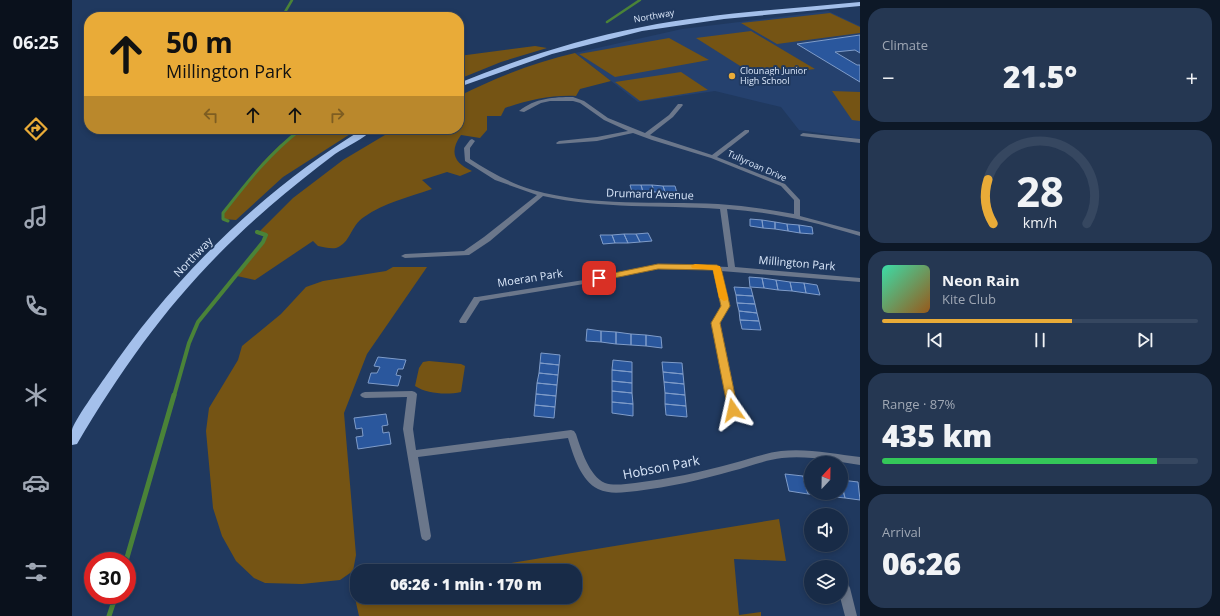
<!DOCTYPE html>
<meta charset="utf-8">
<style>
body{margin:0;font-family:"Open Sans",sans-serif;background:#253752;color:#f1f3f6;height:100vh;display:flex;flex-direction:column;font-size:15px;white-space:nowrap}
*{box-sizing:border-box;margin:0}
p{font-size:13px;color:#9fa7b4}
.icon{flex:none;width:22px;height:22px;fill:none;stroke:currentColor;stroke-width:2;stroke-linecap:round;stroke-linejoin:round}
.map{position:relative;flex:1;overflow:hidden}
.sheet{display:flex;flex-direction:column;gap:8px;padding:8px;background:#0d1827;width:360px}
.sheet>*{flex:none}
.hud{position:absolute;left:12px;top:12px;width:380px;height:122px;border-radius:16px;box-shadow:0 2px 6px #0003,0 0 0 1px #364760;background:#e9ab38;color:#111;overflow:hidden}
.needle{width:26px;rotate:22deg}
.controls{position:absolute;left:732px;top:456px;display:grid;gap:8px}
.controls a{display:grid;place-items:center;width:44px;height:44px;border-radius:50%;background:#182b47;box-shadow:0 2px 6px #0003,0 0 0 1px #364760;font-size:20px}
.speed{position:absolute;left:12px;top:552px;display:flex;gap:8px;font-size:20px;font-weight:700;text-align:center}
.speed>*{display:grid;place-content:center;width:52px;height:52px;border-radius:50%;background:#182b47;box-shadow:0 2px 6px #0003,0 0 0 1px #364760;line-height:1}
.speed .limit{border:6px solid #d22;background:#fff;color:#111}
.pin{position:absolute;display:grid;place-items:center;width:34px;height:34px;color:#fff;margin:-17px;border-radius:8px;box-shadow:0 2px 6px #0006}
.me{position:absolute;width:44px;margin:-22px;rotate:349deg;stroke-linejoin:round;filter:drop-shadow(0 0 3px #0008)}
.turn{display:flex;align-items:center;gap:14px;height:84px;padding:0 16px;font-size:18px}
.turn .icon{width:52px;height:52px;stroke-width:2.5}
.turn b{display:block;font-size:28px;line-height:34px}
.lanes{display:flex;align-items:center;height:38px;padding:0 16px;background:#0003;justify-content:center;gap:20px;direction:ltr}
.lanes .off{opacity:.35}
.big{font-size:30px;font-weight:800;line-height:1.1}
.sheet .widget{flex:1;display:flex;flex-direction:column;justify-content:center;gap:6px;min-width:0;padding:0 14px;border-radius:16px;background:#253752}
.sheet .dial{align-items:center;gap:0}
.dial svg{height:104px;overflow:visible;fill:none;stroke:#364760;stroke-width:7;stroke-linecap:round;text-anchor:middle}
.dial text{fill:#f1f3f6;stroke:none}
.song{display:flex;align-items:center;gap:12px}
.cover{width:48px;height:48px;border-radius:6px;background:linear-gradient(135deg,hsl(160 70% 55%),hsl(30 70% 35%))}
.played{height:4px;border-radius:2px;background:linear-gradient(90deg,#e9ab38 60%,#364760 60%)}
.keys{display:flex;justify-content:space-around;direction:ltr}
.heat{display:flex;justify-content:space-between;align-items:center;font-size:22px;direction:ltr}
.charge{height:6px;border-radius:3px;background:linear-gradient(90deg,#34c759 87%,#364760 0)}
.trip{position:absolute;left:278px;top:564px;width:232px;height:40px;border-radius:16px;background:#182b47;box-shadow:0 2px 6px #0003,0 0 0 1px #364760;font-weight:800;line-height:40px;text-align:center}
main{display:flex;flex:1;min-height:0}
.menu{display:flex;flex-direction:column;width:72px;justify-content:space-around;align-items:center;background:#0a111c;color:#9fa7b4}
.menu .icon{width:28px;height:28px}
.menu .selected{color:#e9ab38}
.menu b{font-size:18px;color:#f1f3f6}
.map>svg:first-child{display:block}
.built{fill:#25416e}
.green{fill:#755414}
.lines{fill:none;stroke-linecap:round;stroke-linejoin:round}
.stream-far3{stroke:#4a8338;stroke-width:2.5}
.stream-far2{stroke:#4a8338;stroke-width:3}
.stream-far1{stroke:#4a8338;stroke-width:4}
.stream{stroke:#4a8338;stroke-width:5}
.building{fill:#2a579d;stroke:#7f9cc9}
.minor{fill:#6b778b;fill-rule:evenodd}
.trunk{fill:#a4c0eb;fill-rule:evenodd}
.route{fill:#e9ab38;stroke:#976f24}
.slow{fill:#f59e0b}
.poi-dot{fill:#e9ab38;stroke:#20395f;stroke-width:1.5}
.labels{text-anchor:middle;stroke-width:4;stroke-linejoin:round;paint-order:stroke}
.far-street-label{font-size:9px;fill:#dbe8fb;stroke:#20395f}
.far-poi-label{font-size:9px;fill:#dbe8fb;stroke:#20395f;text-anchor:start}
.street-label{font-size:11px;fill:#dbe8fb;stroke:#20395f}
.near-street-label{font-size:13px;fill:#dbe8fb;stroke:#20395f}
</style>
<main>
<nav class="menu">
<b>06:25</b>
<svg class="icon selected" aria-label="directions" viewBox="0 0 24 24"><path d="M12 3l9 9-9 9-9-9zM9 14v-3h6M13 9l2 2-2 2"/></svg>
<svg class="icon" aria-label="music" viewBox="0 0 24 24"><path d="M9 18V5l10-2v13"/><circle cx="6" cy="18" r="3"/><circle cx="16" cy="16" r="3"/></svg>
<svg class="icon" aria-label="phone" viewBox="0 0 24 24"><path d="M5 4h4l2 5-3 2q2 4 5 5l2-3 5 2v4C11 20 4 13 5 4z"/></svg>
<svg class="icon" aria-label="climate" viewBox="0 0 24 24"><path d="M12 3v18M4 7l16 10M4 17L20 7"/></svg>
<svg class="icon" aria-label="car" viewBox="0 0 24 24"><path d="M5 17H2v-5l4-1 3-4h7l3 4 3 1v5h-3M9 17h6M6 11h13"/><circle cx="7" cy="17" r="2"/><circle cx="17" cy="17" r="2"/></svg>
<svg class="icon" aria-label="filters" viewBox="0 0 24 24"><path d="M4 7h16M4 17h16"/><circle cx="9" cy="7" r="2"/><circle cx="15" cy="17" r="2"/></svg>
</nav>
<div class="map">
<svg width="788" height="616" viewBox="0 0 788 616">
<rect width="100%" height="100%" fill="#20395f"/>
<path class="built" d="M756,11L788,26V139L727,130L709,107L643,91L566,102L503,53L610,29Z"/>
<path class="green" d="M758,13L788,27V33L705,44L669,23Z
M679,31L743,69L684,76L624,38Z
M597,38L637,60L543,77L507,54Z
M463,46L475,48L429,62L387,79V56Z
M503,53L539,81L508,89L504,96C478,95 457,100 433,108L429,116H415V130L408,138L389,135C377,152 382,163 400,171L388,176L375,172L350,180L360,189C337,197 312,203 292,217C278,226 279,243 264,248C258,249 252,247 246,246L241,241L183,280L165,276C170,269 193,240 194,235L187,232L221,198L271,160L323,129H387V96C423,78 463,62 503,53Z
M609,72L636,90L568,101L543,82Z
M760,91L788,92V121L780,120Z
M229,129H286L211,177L164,220L151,219V213L190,163L208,145Z
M321,267H355L295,354L272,413L284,555L281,571L268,580L230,584L193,583L182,578L164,561L150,536L141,508L134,431L137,408L166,360L170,346L209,314L234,287L251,281L314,271Z
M357,361L389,364L393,366L389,392C375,395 355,394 343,386L347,368L351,362Z
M707,519L714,561L662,559L667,615L689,612V616H287L281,589L285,588V597H503V571H390Z"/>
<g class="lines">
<path class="stream-far3" d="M213,12L220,0
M535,22L568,0"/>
<path class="stream-far2" d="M156,221L151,219V213C176,181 197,154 229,129"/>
<path class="stream-far1" d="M102,396L117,343L126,322L191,242L194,235L185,232"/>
<path class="stream" d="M54,561L102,395
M37,616L44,595"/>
</g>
<path class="building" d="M788,35V53L783,50L763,52L785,65H788V82L725,44Z
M558,185H569L571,192H560Z
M569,185H580L582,192H571Z
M580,185L591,186L593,192H582Z
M591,186H603L605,193L593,192Z
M678,219L690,220L691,228L678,226Z
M690,220L703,222V229L691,228Z
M703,222L715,224L716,231L703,229Z
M715,224L727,225L728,233L716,231Z
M727,225L740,227L741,234L728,233Z
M576,233L580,241L568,242L564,234Z
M552,234H564L568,242L556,243Z
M552,234L556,243H543L540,235Z
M528,235H540L543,243L531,244Z
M677,277L690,278L692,288L678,287Z
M690,278L704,280L706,290L692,288Z
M704,280L718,282L720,291L706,290Z
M718,282L732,283L734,293L720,291Z
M732,283L745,285L748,295L734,293Z
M662,287L679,288L681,296L664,295Z
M664,295L681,296L683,304L665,303Z
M665,303L683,304L685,313L667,311Z
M667,311L685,313L687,321L668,320Z
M668,320L687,321L689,330L670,329Z
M515,329L529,331V342L514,341Z
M529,331L544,332V344L529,342Z
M544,332L559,334V345L544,344Z
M559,334L574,335V346L559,345Z
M574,335L589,337L590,348L574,346Z
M469,353L488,355L487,365L468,363Z
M306,357L334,360L331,369H326L324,375L329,376L326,386L296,383L299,373H305L308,367L302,366Z
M541,360L560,362V372L540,370Z
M590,362L610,363L611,374L591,372Z
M468,363L487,365L486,375L467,373Z
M540,370L560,372V383L540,381Z
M591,372L611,374L612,384L592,382Z
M467,373L486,375L485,385L465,383Z
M540,381L560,383V393L540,391Z
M592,382L612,384L613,395L593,393Z
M465,383L485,385L484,396L464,394Z
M540,391L560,393L561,404L540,402Z
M593,393L613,395L614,406L593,404Z
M464,394L484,396L483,407L463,405Z
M540,402L561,404V416L540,413Z
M593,404L614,406L615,417L594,415Z
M463,405L483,407L482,418L462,416Z
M314,414L316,425L310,426L311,433L317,432L319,444L286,449L284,437L291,436L290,428L284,429L282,418Z
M713,474L731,476L736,494L717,491Z
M731,476L739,477V493H753L754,496L736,494Z
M769,480L786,482L788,500L773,498Z
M769,484L773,498L754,496L753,493H769Z"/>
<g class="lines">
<path class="minor" d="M501,97L512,101L536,118L573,133L597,115L606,104H610L611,105L601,117L578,135L640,155L673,130H677V132L645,157L713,184L728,200V216L788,232V236C770,231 752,225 734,221C708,215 682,211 655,209L663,267L788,278V282L649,271L657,306L648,323L666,410L664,412H658L656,410L640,323L649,306L642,270L586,268L512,284L408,301L394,323H388L387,321L402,297H405L512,280L586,264L656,267L648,209C589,205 530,209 471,196L418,241L397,255L333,258L329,256L333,254L392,251L412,237L465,195L423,180L393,161L392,148L398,140L400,139L403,141L398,148V159C418,172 438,183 461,190C521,207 585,201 646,204C672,206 696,209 722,214V200L709,186L639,158L580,140L561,133L525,141L485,144L484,143L487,141L525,137L556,131L532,120L508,103L501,101H478L469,103L452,112L447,111C463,98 482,97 501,97Z
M731,133L788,139V143L729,136L728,135Z
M340,391L343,392L345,394L341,429L344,450L499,430L502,431L504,434C509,449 517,476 533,483C541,486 554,484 563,483C596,479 630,472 662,463C677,459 693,453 709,451C735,448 762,454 788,457V465C762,461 736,455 710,458C693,460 676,467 660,471C629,480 597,487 565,491C553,492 538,495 526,489C509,481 501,455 496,438L346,457L359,536L358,539L354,541L350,539L349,536L331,429L335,397L293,398L290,397L288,395L290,393L293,392Z
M772,583L776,584L778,588L785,616H773L768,597L769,584Z"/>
<path class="trunk" d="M788,2V6L652,19L570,31L480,54L387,87V83C446,59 507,39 570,27C642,13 715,9 788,2Z
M291,129H301C292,139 275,146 263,154C240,171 218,189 197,207C115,278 60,351 5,444L0,445C0,440 0,435 0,430C2,421 27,386 34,376C101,278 189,191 291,129Z"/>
</g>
<path class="route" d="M586,264L645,265L649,268L658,306L648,323L666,410L665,412L661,413L656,410L639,323L649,306L641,270L586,269L527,281L523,278L527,276Z"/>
<path class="slow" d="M623,264L648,266L656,298L655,300L652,301L647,298L641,270L620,268L619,266Z"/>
<circle class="poi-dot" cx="660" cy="76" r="4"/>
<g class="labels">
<g class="far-street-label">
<text transform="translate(582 16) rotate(-10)" y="3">Northway</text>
<text transform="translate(685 166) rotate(24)" y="3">Tullyroan Drive</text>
</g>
<g class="far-poi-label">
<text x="668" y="74">Clounagh Junior<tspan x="668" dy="10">High School</tspan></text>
</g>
<g class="street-label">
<text transform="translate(578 194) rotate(2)" y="4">Drumard Avenue</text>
<text transform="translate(121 257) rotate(-46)" y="4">Northway</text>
<text transform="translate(725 263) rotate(5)" y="4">Millington Park</text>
<text transform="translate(458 278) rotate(-9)" y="4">Moeran Park</text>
</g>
<g class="near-street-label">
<text transform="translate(589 467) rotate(-11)" y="5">Hobson Park</text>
</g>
</g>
</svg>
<div class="controls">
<a><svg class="needle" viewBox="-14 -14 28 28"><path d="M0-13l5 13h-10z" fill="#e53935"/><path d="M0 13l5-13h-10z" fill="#9fa7b4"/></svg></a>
<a><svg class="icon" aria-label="sound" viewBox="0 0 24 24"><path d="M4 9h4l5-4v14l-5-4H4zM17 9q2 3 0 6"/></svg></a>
<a><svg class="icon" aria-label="layers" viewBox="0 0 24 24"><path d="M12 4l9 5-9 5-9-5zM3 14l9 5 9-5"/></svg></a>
</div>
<div class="speed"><div class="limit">30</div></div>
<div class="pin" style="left:527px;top:278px;background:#d93025"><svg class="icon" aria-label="arrive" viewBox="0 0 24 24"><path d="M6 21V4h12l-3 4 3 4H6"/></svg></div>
<svg class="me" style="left:661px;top:410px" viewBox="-20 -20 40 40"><path d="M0-17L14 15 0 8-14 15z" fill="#e9ab38" stroke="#fff" stroke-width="4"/></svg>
<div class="trip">06:26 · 1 min · 170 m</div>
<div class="hud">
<div class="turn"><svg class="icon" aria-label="ahead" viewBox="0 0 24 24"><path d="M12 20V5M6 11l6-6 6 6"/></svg><div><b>50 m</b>Millington Park</div></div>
<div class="lanes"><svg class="icon off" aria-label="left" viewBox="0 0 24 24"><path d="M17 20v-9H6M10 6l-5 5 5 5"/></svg><svg class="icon" aria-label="ahead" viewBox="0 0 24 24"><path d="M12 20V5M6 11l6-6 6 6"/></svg><svg class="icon" aria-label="ahead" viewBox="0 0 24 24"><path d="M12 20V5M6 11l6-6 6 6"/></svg><svg class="icon off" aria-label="right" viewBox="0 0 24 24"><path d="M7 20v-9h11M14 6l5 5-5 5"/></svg></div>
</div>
</div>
<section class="sheet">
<div class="widget"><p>Climate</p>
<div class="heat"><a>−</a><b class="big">21.5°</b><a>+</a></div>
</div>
<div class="widget dial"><svg viewBox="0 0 100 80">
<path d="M14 69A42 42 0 1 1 86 69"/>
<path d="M14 69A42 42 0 0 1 10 35" stroke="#e9ab38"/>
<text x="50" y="56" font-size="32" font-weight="700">28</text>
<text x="50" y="72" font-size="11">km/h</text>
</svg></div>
<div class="widget">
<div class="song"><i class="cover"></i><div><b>Neon Rain</b><p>Kite Club</p></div></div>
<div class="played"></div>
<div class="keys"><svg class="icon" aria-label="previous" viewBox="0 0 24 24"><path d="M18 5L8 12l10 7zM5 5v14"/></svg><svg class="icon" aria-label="pause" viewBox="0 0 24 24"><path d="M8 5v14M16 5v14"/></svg><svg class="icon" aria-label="next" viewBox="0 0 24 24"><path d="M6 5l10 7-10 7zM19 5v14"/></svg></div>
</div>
<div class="widget"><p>Range · 87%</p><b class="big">435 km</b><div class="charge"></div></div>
<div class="widget"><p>Arrival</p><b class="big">06:26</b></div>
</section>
</main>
